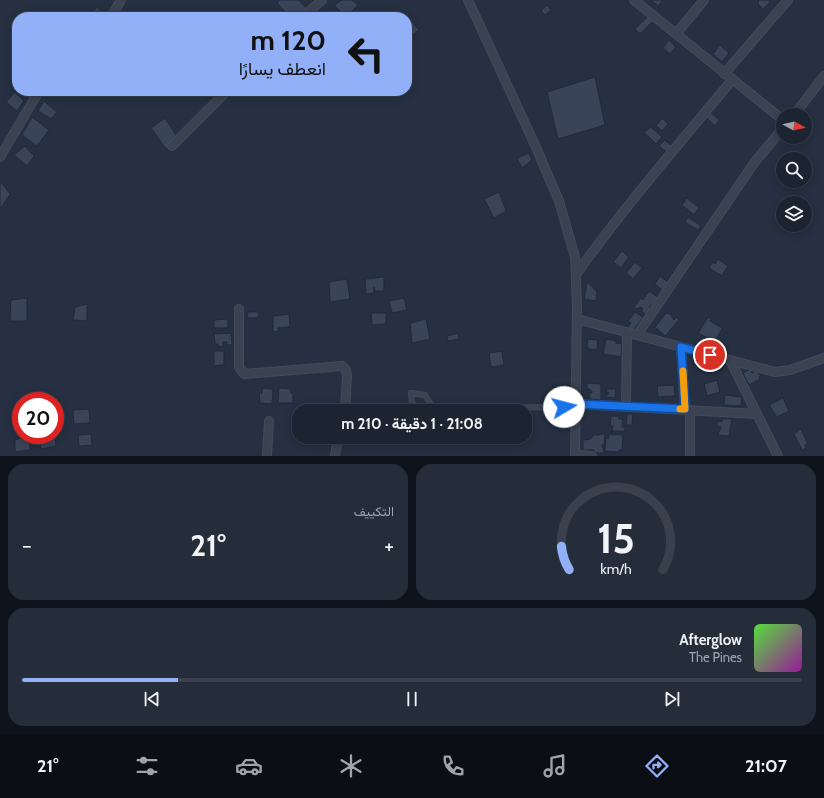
<!DOCTYPE html>
<html lang="ar">
<meta charset="utf-8">
<style>
body{margin:0;font-family:Cabin,Vazirmatn,sans-serif;background:#252c3a;color:#f1f3f6;direction:rtl;height:100vh;display:flex;flex-direction:column;font-size:15px;white-space:nowrap}
*{box-sizing:border-box;margin:0}
p{font-size:13px;color:#a0a4ac}
.icon{flex:none;width:22px;height:22px;fill:none;stroke:currentColor;stroke-width:2;stroke-linecap:round;stroke-linejoin:round}
.map{position:relative;height:456px;overflow:hidden;direction:ltr}
.details{display:flex;flex-direction:column;gap:8px;padding:8px;background:#0f141c;flex:1}
.details>*{flex:none}
.banner{position:absolute;left:12px;top:12px;width:400px;height:84px;border-radius:16px;box-shadow:0 2px 10px #0003,0 0 0 1px #3a414d;direction:rtl;background:#91b0f8;color:#111;overflow:hidden}
.needle{width:26px;rotate:98deg}
.controls{position:absolute;left:776px;top:108px;display:grid;gap:8px}
.controls a{display:grid;place-items:center;width:36px;height:36px;border-radius:50%;background:#1c2432;box-shadow:0 2px 10px #0003,0 0 0 1px #3a414d;font-size:20px}
.speed{position:absolute;left:12px;top:392px;display:flex;gap:8px;font-size:20px;font-weight:700;text-align:center}
.speed>*{display:grid;place-content:center;width:52px;height:52px;border-radius:50%;background:#1c2432;box-shadow:0 2px 10px #0003,0 0 0 1px #3a414d;line-height:1}
.speed .limit{border:6px solid #d22;background:#fff;color:#111}
.pin{position:absolute;display:grid;place-items:center;width:34px;height:34px;color:#fff;margin:-17px;border:2px solid #fff;border-radius:50%;box-shadow:0 1px 4px #0007}
.me{position:absolute;width:44px;margin:-22px;rotate:82deg;stroke-linejoin:round;filter:drop-shadow(0 0 3px #0008)}
.turn{display:flex;align-items:center;gap:14px;height:84px;padding:0 20px;font-size:18px}
.turn .icon{width:52px;height:52px;stroke-width:2.5}
.turn b{display:block;font-size:28px;line-height:34px}
.big{font-size:30px;font-weight:700;line-height:1.1}
.details .card{flex:1;display:flex;flex-direction:column;justify-content:center;gap:6px;min-width:0;padding:0 14px;border-radius:16px;background:#252c3a}
.details .dial{align-items:center;gap:0}
.dial svg{height:104px;overflow:visible;fill:none;stroke:#3a414d;stroke-width:7;stroke-linecap:round;text-anchor:middle}
.dial text{fill:#f1f3f6;stroke:none}
.song{display:flex;align-items:center;gap:12px}
.cover{width:48px;height:48px;border-radius:6px;background:linear-gradient(135deg,hsl(110 70% 55%),hsl(300 70% 35%))}
.played{height:4px;border-radius:2px;background:linear-gradient(90deg,#91b0f8 20%,#3a414d 20%)}
.keys{display:flex;justify-content:space-around;direction:ltr}
.heat{display:flex;justify-content:space-between;align-items:center;font-size:22px;direction:ltr}
.details .tiles{flex:1;display:grid;gap:8px;grid-template-columns:1fr 1fr}
.card:last-child{grid-column:span 2}
.trip{position:absolute;left:292px;top:404px;width:240px;height:40px;border-radius:16px;background:#1c2432;box-shadow:0 2px 10px #0003,0 0 0 1px #3a414d;font-weight:700;line-height:40px;text-align:center;direction:rtl}
.tabs{display:flex;height:64px;justify-content:space-around;align-items:center;background:#0b0e14;color:#a0a4ac}
.tabs .icon{width:28px;height:28px}
.tabs .current{color:#91b0f8}
.tabs b{font-size:18px;color:#f1f3f6}
.map>svg:first-child{display:block}
.building{fill:#394458;stroke:#212939}
.lines{fill:none;stroke-linecap:round;stroke-linejoin:round}
.lane-casing{stroke:#444b5b;stroke-width:6}
.street-casing{stroke:#444b5b;stroke-width:10}
.lane{stroke:#3b4251;stroke-width:4}
.street{stroke:#3b4251;stroke-width:8}
.route-casing{stroke:#114b97;stroke-width:10}
.route{stroke:#1a73e8;stroke-width:7}
.slow{stroke:#f59e0b;stroke-width:7}
</style>
<div class="map">
<svg width="824" height="456" viewBox="0 0 824 456">
<rect width="100%" height="100%" fill="#263042"/>
<path class="building" d="M280,0H299L307,9L299,17H290L277,3Z
M342,0H352L358,5L346,17L334,5Z
M651,0H663L658,6Z
M759,0H769L770,2L763,9L758,4Z
M547,5L551,10L545,15L541,11Z
M97,7L104,15L103,17H89Z
M73,11L77,17H67Z
M404,13L419,30L410,37L407,33V17H400Z
M648,16L653,21L640,34L635,29Z
M669,40L676,47L670,54L663,48Z
M720,45L729,53L722,62L713,54Z
M595,77L605,125L558,139L547,92Z
M59,91H70L68,97Z
M15,92L24,101L17,111L6,102Z
M44,101L57,112L51,119L38,111Z
M709,111L719,120L715,126L705,116Z
M32,117L49,130L37,146L22,135Z
M165,118L176,135L166,149L151,128Z
M662,118L668,124L662,131L656,126Z
M651,127L662,137L656,144L644,132Z
M665,140L673,147L668,153L659,146Z
M25,146L34,156L27,166L14,155Z
M529,153L532,160L522,168L517,158Z
M0,181L10,194L1,208L0,207Z
M499,192L506,211L494,218L484,199Z
M687,198L699,208L694,215L682,205Z
M688,217L701,226L698,230L685,222Z
M622,251L629,257L621,268L613,262Z
M718,259L728,266L722,276L709,268L713,262L715,264Z
M635,262L642,268L633,279L626,273Z
M660,276L668,282L662,290L655,284Z
M384,277V291H375L374,287V293L366,294L365,279Z
M347,279L350,299L330,302L329,282Z
M587,282L597,292L596,301L584,299Z
M649,291L659,298L649,307L651,309L647,315L641,311L643,309L641,307L637,309L634,307L641,298L643,300Z
M27,298V321H10L11,300Z
M404,298L407,310L392,313L389,301Z
M87,304V321L73,320L75,307Z
M248,312H259L258,318H247Z
M635,312L643,317L633,331L628,327L631,323L628,321Z
M371,313H386V324L372,325Z
M666,313L670,314L674,320L676,317L679,320L665,336L655,327Z
M289,314L290,327L278,328L279,331L273,332V316Z
M708,317L711,319L710,321L722,328L715,342L698,333Z
M228,319V328H214V320Z
M426,319L430,339L412,343L410,323Z
M231,333L232,345H227V342H223V346L218,347V344H215L214,334Z
M458,333L459,339L448,341L447,336Z
M588,339L598,340L597,350L589,349L587,346Z
M606,339L616,341V343L622,344L621,357L603,354Z
M214,351H224V365L214,366Z
M502,351L504,365L491,367L489,353Z
M750,369L752,373L756,371L761,376L759,377L760,379L749,385L743,373Z
M717,380L720,392L707,396L704,384Z
M587,383L601,384V400L590,399L589,393H592V391L587,388Z
M674,385L675,396L658,397L657,386Z
M262,388L273,389L272,404L260,403L259,393H262Z
M279,388L291,389V393H293V403H278Z
M607,389H616L615,398L606,397V394L608,395L609,392H606Z
M725,395L742,397L741,406L724,405Z
M783,398L789,411L777,417L769,405Z
M21,404V419L16,420V406Z
M89,409L90,423L74,424L73,410Z
M627,414H633L632,425H626Z
M611,416H618L619,419H623L622,427H625V431H612L613,426H610Z
M722,419H732L729,436L718,435L721,427L717,426V421L722,422Z
M801,429L808,444L805,445L806,448L802,450L794,434Z
M91,434L92,445L79,446L78,435Z
M600,434H605L604,445H602L604,453H594V450H583V440L591,439L593,435H600Z
M609,434L623,435L622,450H619V452L605,451L606,438L608,439Z
M30,435V450L15,452V440Z
M55,437L56,446L41,449L40,439Z"/>
<g class="lines">
<g class="lane-casing">
<path id="lane" d="M419,411L412,403L411,393L425,395L433,408
M422,411L433,408L576,407"/>
</g>
<g class="street-casing">
<path id="street" d="M468,0L535,145L559,201L575,257L577,306L575,456
M634,0L783,120
M111,17L121,0
M303,17L322,0
M676,34L704,0
M724,74L788,0
M794,115L824,76
M172,146L227,91
M0,157L39,91
M577,273C625,206 679,144 732,80
M239,309V367L244,374L342,366L346,370L347,375L345,411
M577,319L775,372L790,370L824,358
M637,335L754,163L783,128
M681,347L685,409
M730,360L778,456
M576,404L757,414
M626,406L627,332
M690,410V456
M576,455L592,456
M267,456L269,421
M335,456L338,437"/>
</g>
<use href="#lane" class="lane"/>
<use href="#street" class="street"/>
</g>
<g class="lines">
<g class="route-casing">
<path id="route" d="M564,407H576V404L685,409L681,347L710,355"/>
</g>
<use href="#route" class="route"/>
<path class="slow" d="M680,409H685L683,371"/>
</g>
</svg>
<div class="controls">
<a><svg class="needle" viewBox="-14 -14 28 28"><path d="M0-13l5 13h-10z" fill="#e53935"/><path d="M0 13l5-13h-10z" fill="#a0a4ac"/></svg></a>
<a><svg class="icon" aria-label="search" viewBox="0 0 24 24"><circle cx="10" cy="10" r="6"/><path d="M15 15l6 6"/></svg></a>
<a><svg class="icon" aria-label="layers" viewBox="0 0 24 24"><path d="M12 4l9 5-9 5-9-5zM3 14l9 5 9-5"/></svg></a>
</div>
<div class="speed"><div class="limit">20</div></div>
<div class="pin" style="left:710px;top:355px;background:#d93025"><svg class="icon" aria-label="arrive" viewBox="0 0 24 24"><path d="M6 21V4h12l-3 4 3 4H6"/></svg></div>
<svg class="me" style="left:564px;top:407px" viewBox="-20 -20 40 40"><circle r="19" fill="#fff"/><path d="M0-13L10 11 0 6-10 11z" fill="#1a73e8"/></svg>
<div class="trip">21:08 · 1 دقيقة · 210 m</div>
<div class="banner">
<div class="turn"><svg class="icon" aria-label="left" viewBox="0 0 24 24"><path d="M17 20v-9H6M10 6l-5 5 5 5"/></svg><div><b>120 m</b>انعطف يسارًا</div></div>
</div>
</div>
<section class="details">
<div class="tiles">
<div class="card dial"><svg viewBox="0 0 100 80">
<path d="M14 69A42 42 0 1 1 86 69"/>
<path d="M14 69A42 42 0 0 1 8 51" stroke="#91b0f8"/>
<text x="50" y="56" font-size="32" font-weight="700">15</text>
<text x="50" y="72" font-size="11">km/h</text>
</svg></div>
<div class="card"><p>التكييف</p>
<div class="heat"><a>−</a><b class="big">21°</b><a>+</a></div>
</div>
<div class="card">
<div class="song"><i class="cover"></i><div><b>Afterglow</b><p>The Pines</p></div></div>
<div class="played"></div>
<div class="keys"><svg class="icon" aria-label="previous" viewBox="0 0 24 24"><path d="M18 5L8 12l10 7zM5 5v14"/></svg><svg class="icon" aria-label="pause" viewBox="0 0 24 24"><path d="M8 5v14M16 5v14"/></svg><svg class="icon" aria-label="next" viewBox="0 0 24 24"><path d="M6 5l10 7-10 7zM19 5v14"/></svg></div>
</div>
</div>
</section>
<nav class="tabs">
<b>21:07</b>
<svg class="icon current" aria-label="directions" viewBox="0 0 24 24"><path d="M12 3l9 9-9 9-9-9zM9 14v-3h6M13 9l2 2-2 2"/></svg>
<svg class="icon" aria-label="music" viewBox="0 0 24 24"><path d="M9 18V5l10-2v13"/><circle cx="6" cy="18" r="3"/><circle cx="16" cy="16" r="3"/></svg>
<svg class="icon" aria-label="phone" viewBox="0 0 24 24"><path d="M5 4h4l2 5-3 2q2 4 5 5l2-3 5 2v4C11 20 4 13 5 4z"/></svg>
<svg class="icon" aria-label="climate" viewBox="0 0 24 24"><path d="M12 3v18M4 7l16 10M4 17L20 7"/></svg>
<svg class="icon" aria-label="car" viewBox="0 0 24 24"><path d="M5 17H2v-5l4-1 3-4h7l3 4 3 1v5h-3M9 17h6M6 11h13"/><circle cx="7" cy="17" r="2"/><circle cx="17" cy="17" r="2"/></svg>
<svg class="icon" aria-label="filters" viewBox="0 0 24 24"><path d="M4 7h16M4 17h16"/><circle cx="9" cy="7" r="2"/><circle cx="15" cy="17" r="2"/></svg>
<b>21°</b>
</nav>
